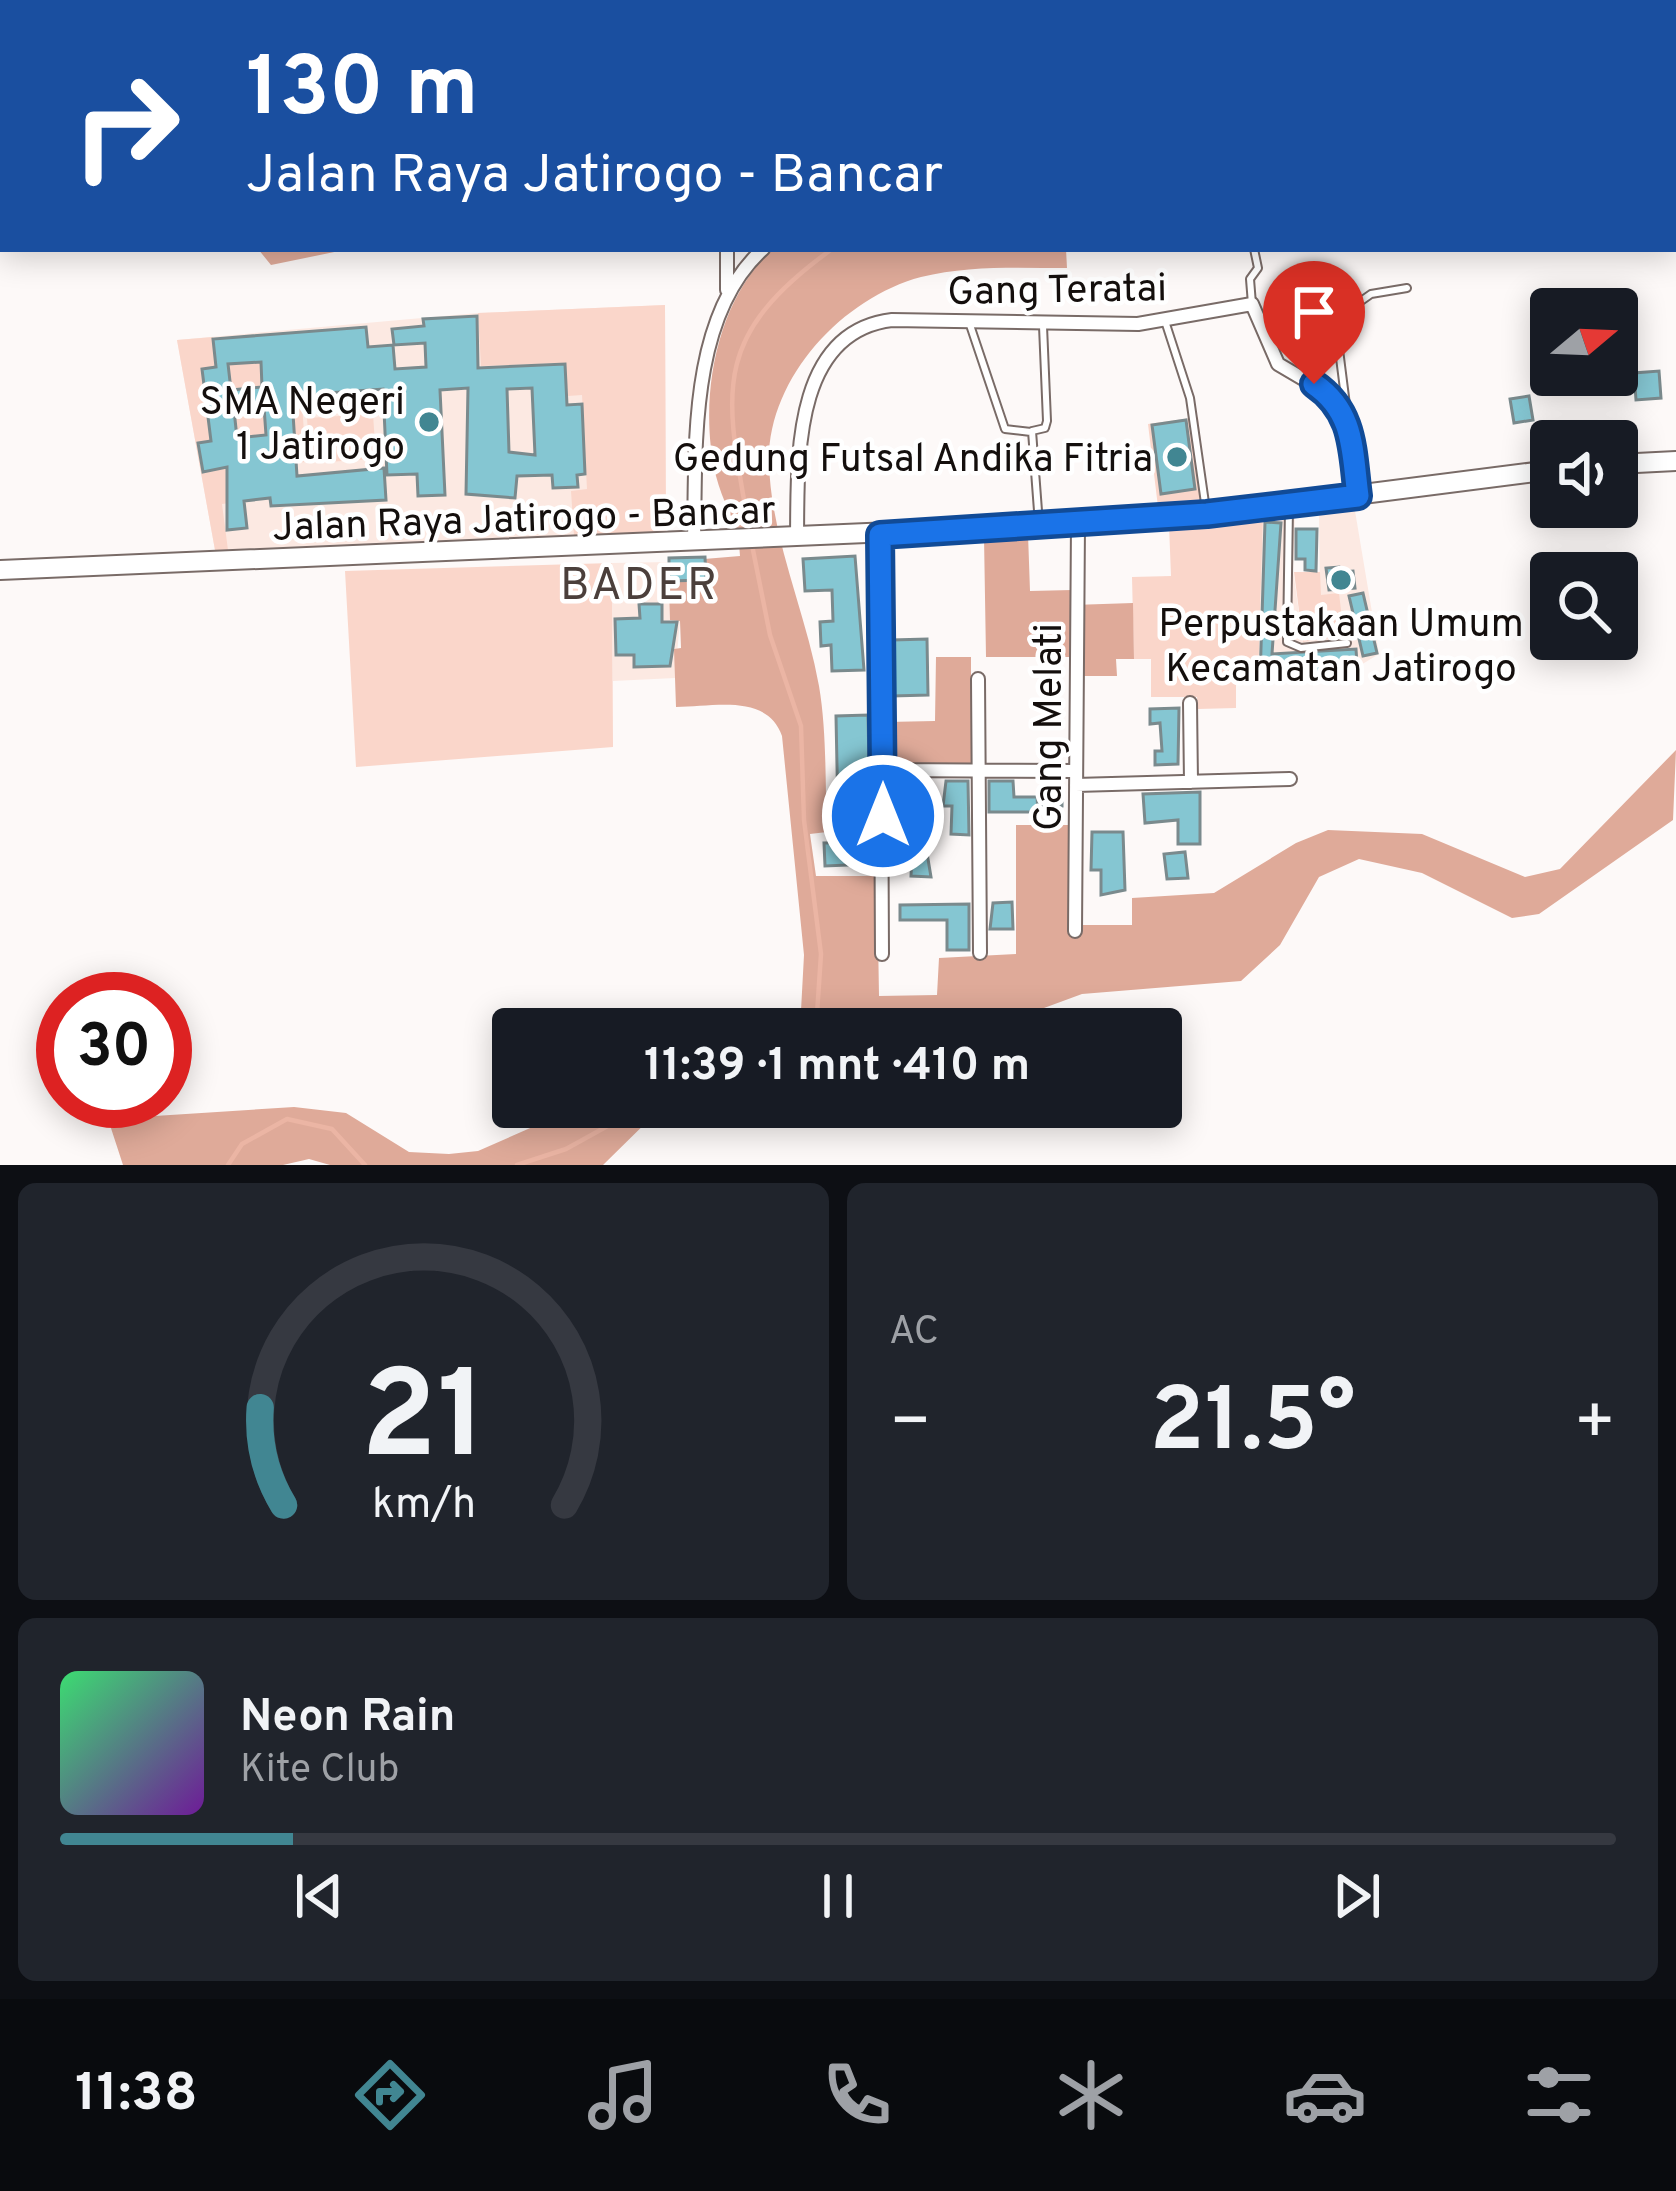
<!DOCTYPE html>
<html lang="id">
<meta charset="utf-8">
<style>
body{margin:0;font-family:Overpass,sans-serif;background:#20242c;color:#f1f3f6;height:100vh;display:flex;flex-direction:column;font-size:45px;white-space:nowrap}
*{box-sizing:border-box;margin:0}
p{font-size:39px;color:#9ea1a6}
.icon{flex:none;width:66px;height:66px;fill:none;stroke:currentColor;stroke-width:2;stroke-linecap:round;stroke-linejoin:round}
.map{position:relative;height:1165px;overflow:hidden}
.panel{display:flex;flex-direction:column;gap:18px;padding:18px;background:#0d0f14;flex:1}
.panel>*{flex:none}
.top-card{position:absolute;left:0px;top:0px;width:1677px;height:252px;box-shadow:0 6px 30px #0003;background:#1a4fa0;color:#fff;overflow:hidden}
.needle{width:78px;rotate:71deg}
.controls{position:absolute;left:1530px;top:288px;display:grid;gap:24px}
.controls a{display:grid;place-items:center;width:108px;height:108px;border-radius:12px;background:#171b24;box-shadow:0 6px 30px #0003;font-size:60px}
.speed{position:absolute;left:36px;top:972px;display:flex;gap:24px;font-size:60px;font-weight:700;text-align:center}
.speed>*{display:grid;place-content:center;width:156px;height:156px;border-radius:50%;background:#171b24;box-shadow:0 6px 30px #0003;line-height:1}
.speed .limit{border:18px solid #d22;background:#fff;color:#111}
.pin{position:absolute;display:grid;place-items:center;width:102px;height:102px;color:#fff;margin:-123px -51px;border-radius:50% 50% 50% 0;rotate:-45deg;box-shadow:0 0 12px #0007}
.pin .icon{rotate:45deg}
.me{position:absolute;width:132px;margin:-66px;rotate:0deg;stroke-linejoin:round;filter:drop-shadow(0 0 9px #0008)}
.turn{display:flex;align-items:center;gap:42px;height:252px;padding:0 48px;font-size:54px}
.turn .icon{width:156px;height:156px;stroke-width:2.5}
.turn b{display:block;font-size:84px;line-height:102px}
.big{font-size:90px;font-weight:700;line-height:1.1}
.panel .widget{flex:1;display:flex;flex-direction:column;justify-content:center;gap:18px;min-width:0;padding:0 42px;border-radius:18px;background:#20242c}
.panel .dial{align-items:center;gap:0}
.dial svg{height:312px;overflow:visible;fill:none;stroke:#363941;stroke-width:7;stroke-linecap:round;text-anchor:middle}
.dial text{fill:#f1f3f6;stroke:none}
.song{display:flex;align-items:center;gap:36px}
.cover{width:144px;height:144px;border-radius:18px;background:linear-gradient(135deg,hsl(140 70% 55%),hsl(280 70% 35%))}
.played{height:12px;border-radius:6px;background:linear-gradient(90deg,#418692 15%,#363941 15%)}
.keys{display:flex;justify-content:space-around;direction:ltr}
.heat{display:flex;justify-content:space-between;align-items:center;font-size:66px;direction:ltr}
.panel .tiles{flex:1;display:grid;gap:18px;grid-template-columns:1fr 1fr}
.widget:last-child{grid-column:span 2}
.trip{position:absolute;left:492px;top:1008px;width:690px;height:120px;border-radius:12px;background:#171b24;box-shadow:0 6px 30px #0003;font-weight:700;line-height:120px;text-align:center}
.tabs{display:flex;height:192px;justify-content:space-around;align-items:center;background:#090b0e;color:#9ea1a6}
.tabs .icon{width:84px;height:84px}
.tabs .selected{color:#418692}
.tabs b{font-size:54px;color:#f1f3f6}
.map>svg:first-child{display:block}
.built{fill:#fce9e2}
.green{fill:#fad6ca}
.forest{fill:#dfaa99}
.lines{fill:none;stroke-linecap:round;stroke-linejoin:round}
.stream{stroke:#ebb5a4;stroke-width:4.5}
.building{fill:#85c6d2;stroke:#7a8a8d;stroke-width:3;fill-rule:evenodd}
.lane-casing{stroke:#796b67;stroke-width:10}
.street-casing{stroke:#796b67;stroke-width:16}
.secondary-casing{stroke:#796b67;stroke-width:22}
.lane{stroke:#fff;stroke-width:6}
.street{stroke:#fff;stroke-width:12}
.secondary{stroke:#fff;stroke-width:18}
.route-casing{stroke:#114b97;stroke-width:30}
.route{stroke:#1a73e8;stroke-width:21}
.poi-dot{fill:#418692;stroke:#fff;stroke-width:4.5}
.labels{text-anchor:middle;stroke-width:9;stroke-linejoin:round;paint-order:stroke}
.street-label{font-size:39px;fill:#140f0d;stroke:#fff}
.poi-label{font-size:39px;fill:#140f0d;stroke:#fff;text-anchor:end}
.quarter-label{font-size:45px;letter-spacing:3px;fill:#4b3f3b;stroke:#fff}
</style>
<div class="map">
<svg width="1676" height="1165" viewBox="0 0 1676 1165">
<rect width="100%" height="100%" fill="#fdf9f8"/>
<path class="built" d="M665,305L666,532L215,550L177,340L478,313Z
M1354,505L1379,654L1341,677L1258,681L1263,517L1295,513L1293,570L1303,642L1344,635L1320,595L1319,510Z
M668,562L670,619L680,620L675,678L613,681L612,563Z"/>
<path class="green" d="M665,305L666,532L574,536L571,491L587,489L582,395L568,396L565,363L481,366L478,313Z
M213,337L216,366L299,360L306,462L253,466L257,500L222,504L228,550H215L177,340Z
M373,414L376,459L310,463L307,418Z
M1198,417L1208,503L1158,507L1148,424Z
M1263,517L1258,681L1236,683V708L1198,709L1197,697H1151V659H1134L1132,577L1171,576L1169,525Z
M612,563L613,747L356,767L345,571Z
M1294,572H1320L1321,595L1339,593L1344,636L1303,642Z"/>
<path class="forest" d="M258,249H349L271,265Z
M773,249H1066L1067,268C1019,268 968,265 921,277C842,298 767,379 769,463C771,539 806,612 819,686C827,733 825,785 827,832L810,834L816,876H877L879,996L937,995L939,958L1016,954V825H1070V925H1132V898L1214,893L1296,843L1328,830L1422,834L1525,877L1560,869L1676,750L1673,820L1539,914L1512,918L1422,873L1359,859L1319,877L1280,945L1241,981L1082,994L987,1029H800L804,955L782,736C767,693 714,707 676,707L674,649L681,648L680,621L670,620L668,562L740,556C739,526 723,504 716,476C698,402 715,301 773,249Z
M1028,534L1030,591L1072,590L1073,605L1133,603L1134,659H1116L1117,676H1083L1082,657H986L984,537Z
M936,657H971V764L887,765V722L935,721Z
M294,1107L346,1113L409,1152L449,1154L478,1151L578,1107H662L603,1165H330L309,1159L283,1165H123L108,1119Z"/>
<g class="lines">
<path class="stream" d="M1319,3L1327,0
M750,534C726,395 706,340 832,249
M752,545L770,635L801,726L804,820L821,954L816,1029
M228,1165L242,1144L287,1119L332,1129L365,1165
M517,1165L566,1149L642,1107"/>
</g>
<path class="building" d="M477,316L478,368L565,364L567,405L582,404L585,474L577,475L578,487L553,488L552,475L517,476L515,498L466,494L468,388L440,390L445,495L418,496L417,474L387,475L383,389L327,393L292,398L297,476L384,468L386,500L271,506L270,498L244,501L247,528L227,530V467L203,472L198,443L211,441L202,369L216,367L213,339L366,327L368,347L393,345L395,369L426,367L425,343L394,345L392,329L424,326L423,319ZM261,362L262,387L231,390L228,364ZM532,388L535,455L509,452L507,389ZM264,407L266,435L237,438L234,410Z
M1659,371L1661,398L1636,400L1634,373Z
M1529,396L1533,420L1514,423L1510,399Z
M1186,420L1195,489L1161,494L1152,425Z
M1265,522L1281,523L1272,654L1356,649L1357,664L1341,674L1260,679Z
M1296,529H1317L1316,571L1305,570V559H1296Z
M855,556L864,670L832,671L831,645L821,646L820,622L833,621L832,590L805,591L803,559Z
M705,557L706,580L669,581V558Z
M1339,567L1340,572L1353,571L1355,588L1329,590L1326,568Z
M1363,593L1377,653L1363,656L1349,596Z
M639,604H662V622H677L670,666L634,667V655H616L615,619L640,618Z
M927,639L928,695L892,696V640Z
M1179,708L1178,764L1155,765V751H1162L1160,723L1150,724V709Z
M868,715L870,816H838L836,716Z
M946,781H968L969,835L951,834L952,806H943Z
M989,781H1013L1014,797H1037L1038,812H989Z
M1043,781H1062V806H1043Z
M1200,792V844H1178V820L1145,823L1143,794Z
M919,796L920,812H929V829H923L931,877L911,876L912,853H897L899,813H907V797Z
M1092,832H1123L1125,890L1101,895V870H1091Z
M871,842V864L825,866L824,843Z
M1185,852L1188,878L1167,879L1164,854Z
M1012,902L1013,929H990L993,903Z
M969,904V950H947V920H900V905Z"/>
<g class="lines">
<g class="lane-casing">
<path id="lane" d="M1252,304L1250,279L1258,268L1254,249
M1334,310L1347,413
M1165,321L1190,398L1206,510
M1262,321L1354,306L1371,294L1407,288
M969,322L1005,429L1031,432
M1289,507L1287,642L1301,648L1347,643
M1039,524L1032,431L1045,428L1047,421L1043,326"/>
</g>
<g class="street-casing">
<path id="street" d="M879,0V3
M724,3L729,0
M727,290V249
M880,535L882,954
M797,538C798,464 791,332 892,320L1138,324L1252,304L1278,364L1329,394L1344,412L1357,496
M694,542C696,449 688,317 763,249
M978,679L980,953
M1190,703L1191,782
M883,770L1076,771
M1076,785L1290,779
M1075,931L1078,524"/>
</g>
<g class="secondary-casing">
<path id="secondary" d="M1617,464L1676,461
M0,570L1078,524L1207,514L1551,470"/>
</g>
<use href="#lane" class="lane"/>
<use href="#street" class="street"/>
<use href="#secondary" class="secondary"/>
</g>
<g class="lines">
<g class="route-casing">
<path id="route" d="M883,816L880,535L1207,514L1358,496C1352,451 1355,412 1314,384"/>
</g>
<use href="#route" class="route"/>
</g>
<g class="poi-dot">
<circle cx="429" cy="422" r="12"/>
<circle cx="1177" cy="457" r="12"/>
<circle cx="1341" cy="580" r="12"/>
</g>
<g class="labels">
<g class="street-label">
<text transform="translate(1057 288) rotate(-1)" y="14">Gang Teratai</text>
<text transform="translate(524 517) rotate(-2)" y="14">Jalan Raya Jatirogo - Bancar</text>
<text transform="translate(1047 727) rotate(-90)" y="14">Gang Melati</text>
</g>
<g class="poi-label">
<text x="405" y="414">SMA Negeri<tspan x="405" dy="45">1 Jatirogo</tspan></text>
<text x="1153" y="471">Gedung Futsal Andika Fitria</text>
<text x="1341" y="636" text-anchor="middle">Perpustakaan Umum<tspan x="1341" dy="45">Kecamatan Jatirogo</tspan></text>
</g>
<g class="quarter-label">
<text x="640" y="599">BADER</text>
</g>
</g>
</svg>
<div class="controls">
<a><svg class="needle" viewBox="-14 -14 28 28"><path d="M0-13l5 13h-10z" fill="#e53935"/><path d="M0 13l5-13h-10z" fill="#9ea1a6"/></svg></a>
<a><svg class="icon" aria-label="sound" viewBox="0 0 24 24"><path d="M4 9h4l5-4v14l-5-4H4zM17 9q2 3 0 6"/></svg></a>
<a><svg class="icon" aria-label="search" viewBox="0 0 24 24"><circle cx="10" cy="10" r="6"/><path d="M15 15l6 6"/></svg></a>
</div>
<div class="speed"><div class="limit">30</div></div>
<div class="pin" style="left:1314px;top:384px;background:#d93025"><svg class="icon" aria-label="arrive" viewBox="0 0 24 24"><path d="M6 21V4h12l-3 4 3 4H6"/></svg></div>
<svg class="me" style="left:883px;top:816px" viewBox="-20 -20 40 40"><circle r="17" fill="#1a73e8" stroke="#fff" stroke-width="3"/><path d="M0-11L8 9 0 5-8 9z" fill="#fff"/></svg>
<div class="trip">11:39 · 1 mnt · 410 m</div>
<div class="top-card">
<div class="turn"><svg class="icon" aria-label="right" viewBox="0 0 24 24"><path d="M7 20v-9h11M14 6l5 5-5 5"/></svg><div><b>130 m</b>Jalan Raya Jatirogo - Bancar</div></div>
</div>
</div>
<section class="panel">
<div class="tiles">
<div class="widget dial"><svg viewBox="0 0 100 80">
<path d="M14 69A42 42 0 1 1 86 69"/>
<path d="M14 69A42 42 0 0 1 8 44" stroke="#418692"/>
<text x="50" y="56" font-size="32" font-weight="700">21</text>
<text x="50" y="72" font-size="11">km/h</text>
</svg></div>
<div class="widget"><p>AC</p>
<div class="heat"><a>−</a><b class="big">21.5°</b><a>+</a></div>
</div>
<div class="widget">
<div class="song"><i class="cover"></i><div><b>Neon Rain</b><p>Kite Club</p></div></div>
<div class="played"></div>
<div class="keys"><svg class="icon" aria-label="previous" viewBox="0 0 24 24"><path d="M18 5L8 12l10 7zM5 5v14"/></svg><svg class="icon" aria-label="pause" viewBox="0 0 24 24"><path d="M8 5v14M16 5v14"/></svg><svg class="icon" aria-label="next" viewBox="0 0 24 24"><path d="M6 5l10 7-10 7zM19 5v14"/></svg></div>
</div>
</div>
</section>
<nav class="tabs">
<b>11:38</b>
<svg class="icon selected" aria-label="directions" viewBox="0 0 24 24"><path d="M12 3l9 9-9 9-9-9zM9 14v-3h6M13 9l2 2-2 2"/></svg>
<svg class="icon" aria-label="music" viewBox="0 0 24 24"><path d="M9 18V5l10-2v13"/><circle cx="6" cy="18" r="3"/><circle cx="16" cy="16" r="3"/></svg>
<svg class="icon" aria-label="phone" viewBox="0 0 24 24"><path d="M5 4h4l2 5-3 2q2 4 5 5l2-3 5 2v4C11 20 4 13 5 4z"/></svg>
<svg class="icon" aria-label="climate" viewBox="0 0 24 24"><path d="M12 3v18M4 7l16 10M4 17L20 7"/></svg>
<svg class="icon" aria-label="car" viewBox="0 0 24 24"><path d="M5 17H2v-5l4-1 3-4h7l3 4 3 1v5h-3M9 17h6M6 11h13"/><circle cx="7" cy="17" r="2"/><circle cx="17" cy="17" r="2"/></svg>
<svg class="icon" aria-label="filters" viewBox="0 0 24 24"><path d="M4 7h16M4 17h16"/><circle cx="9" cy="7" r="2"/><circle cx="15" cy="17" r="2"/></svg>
</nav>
